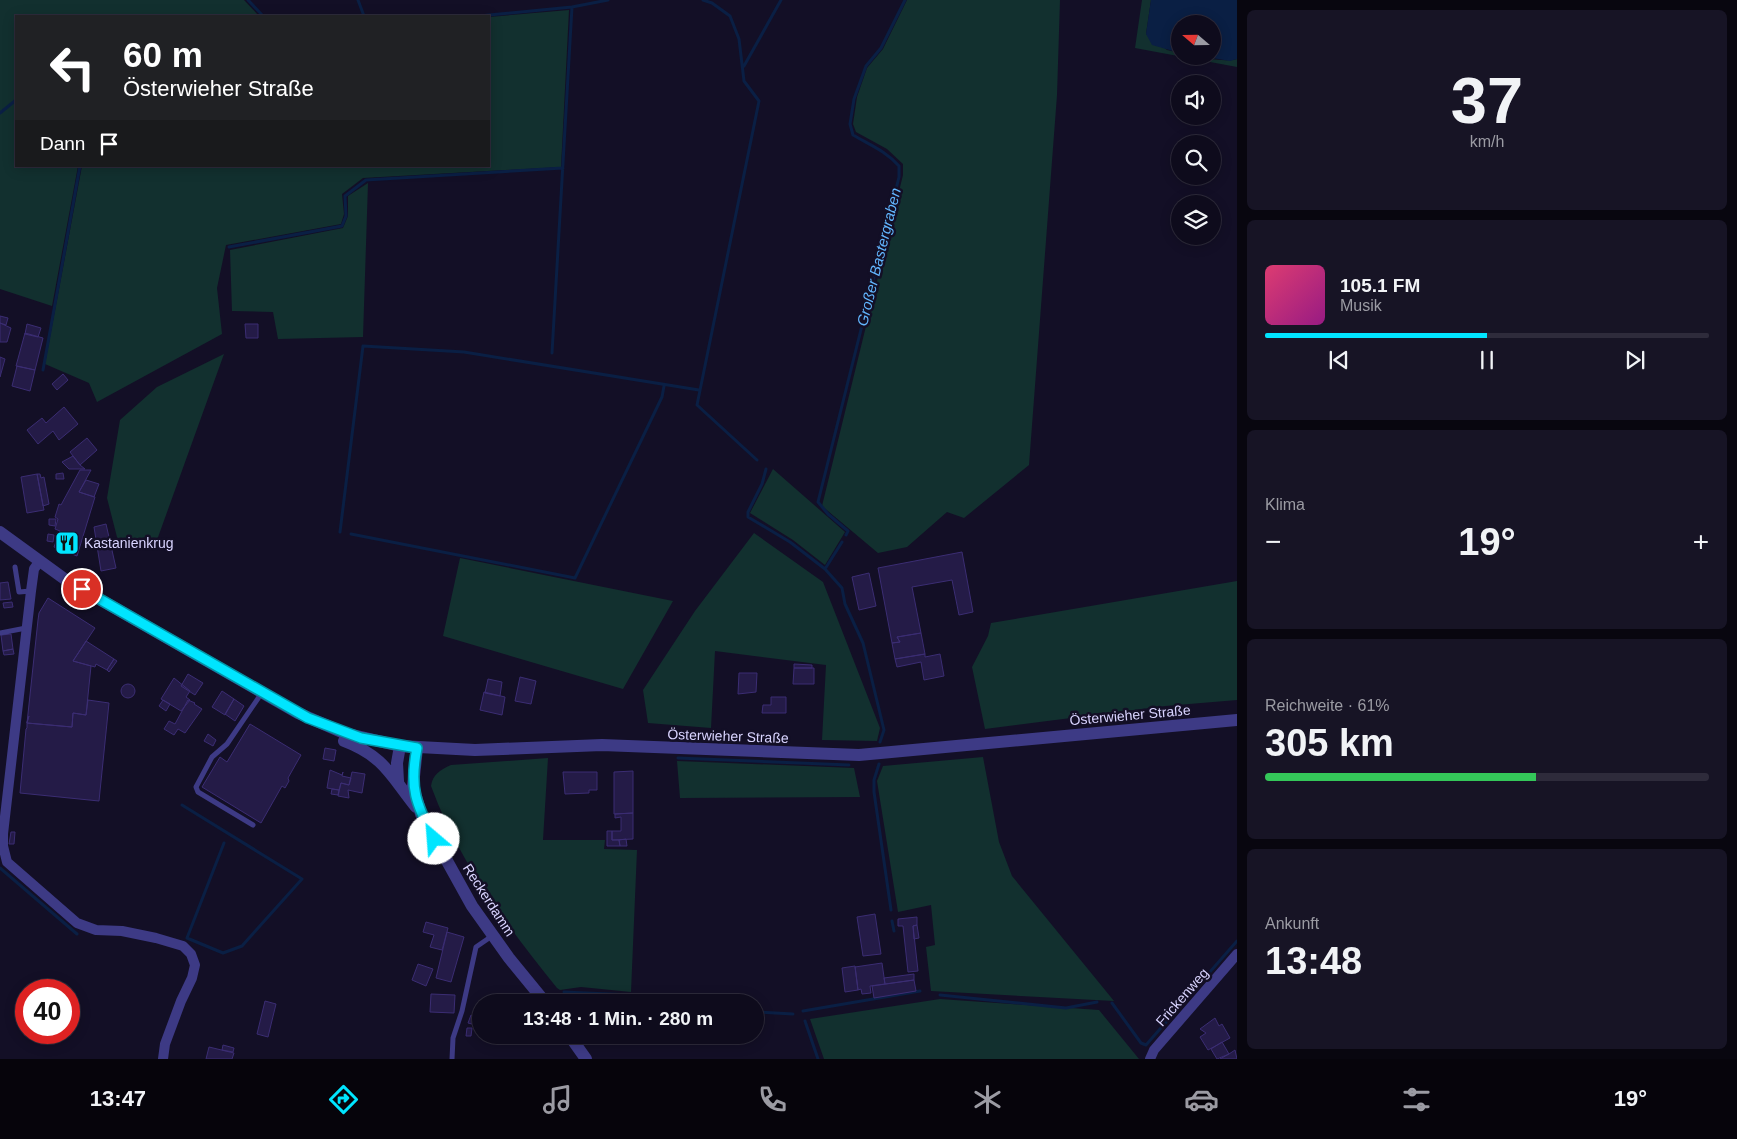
<!DOCTYPE html>
<html lang="de">
<meta charset="utf-8">
<style>
body{margin:0;font-family:Helvetica,sans-serif;background:#171425;color:#f1f3f6;height:100vh;display:flex;flex-direction:column;font-size:19px;white-space:nowrap}
*{box-sizing:border-box;margin:0}
p{font-size:16px;color:#9b9ba3}
.icon{flex:none;width:28px;height:28px;fill:none;stroke:currentColor;stroke-width:2;stroke-linecap:round;stroke-linejoin:round}
.map{position:relative;flex:1;overflow:hidden}
.sheet{display:flex;flex-direction:column;gap:10px;padding:10px;background:#08060f;width:500px}
.sheet>*{flex:none}
.banner{position:absolute;left:15px;top:15px;width:475px;height:152px;border-radius:0px;box-shadow:0 2px 12px #0003,0 0 0 1px #2e2b3b;background:#202124;color:#fff;overflow:hidden}
.needle{width:32px;rotate:290deg}
.controls{position:absolute;left:1171px;top:15px;display:grid;gap:10px}
.controls a{display:grid;place-items:center;width:50px;height:50px;border-radius:50%;background:#0e0b1c;box-shadow:0 2px 12px #0003,0 0 0 1px #2e2b3b;font-size:25px}
.speed{position:absolute;left:15px;top:979px;display:flex;gap:10px;font-size:25px;font-weight:700;text-align:center}
.speed>*{display:grid;place-content:center;width:65px;height:65px;border-radius:50%;background:#0e0b1c;box-shadow:0 2px 12px #0003,0 0 0 1px #2e2b3b;line-height:1}
.speed .limit{border:8px solid #d22;background:#fff;color:#111}
.pin{position:absolute;display:grid;place-items:center;width:42px;height:42px;color:#fff;margin:-21px;border:2px solid #fff;border-radius:50%;box-shadow:0 1px 5px #0007}
.me{position:absolute;width:55px;margin:-28px;rotate:333deg;stroke-linejoin:round;filter:drop-shadow(0 0 4px #0008)}
.turn{display:flex;align-items:center;gap:18px;height:105px;padding:0 25px;font-size:22px}
.turn .icon{width:65px;height:65px;stroke-width:2.5}
.turn b{display:block;font-size:35px;line-height:42px}
.then{display:flex;align-items:center;height:48px;padding:0 25px;background:#0003;gap:10px;font-size:19px}
.big{font-size:38px;font-weight:800;line-height:1.1}
.sheet .widget{flex:1;display:flex;flex-direction:column;justify-content:center;gap:8px;min-width:0;padding:0 18px;border-radius:8px;background:#171425}
.sheet .dial{align-items:center;gap:0}
.dial b{font-size:65px;line-height:1}
.song{display:flex;align-items:center;gap:15px}
.cover{width:60px;height:60px;border-radius:8px;background:linear-gradient(135deg,hsl(340 70% 55%),hsl(310 70% 35%))}
.played{height:5px;border-radius:2px;background:linear-gradient(90deg,#00e5ff 50%,#2e2b3b 50%)}
.keys{display:flex;justify-content:space-around;direction:ltr}
.heat{display:flex;justify-content:space-between;align-items:center;font-size:28px;direction:ltr}
.charge{height:8px;border-radius:4px;background:linear-gradient(90deg,#34c759 61%,#2e2b3b 0)}
.trip{position:absolute;left:472px;top:994px;width:292px;height:50px;border-radius:25px;background:#0e0b1c;box-shadow:0 2px 12px #0003,0 0 0 1px #2e2b3b;font-weight:800;line-height:50px;text-align:center}
.menu{display:flex;height:80px;justify-content:space-around;align-items:center;background:#06040b;color:#9b9ba3}
.menu .icon{width:35px;height:35px}
.menu .current{color:#00e5ff}
.menu b{font-size:22px;color:#f1f3f6}
main{display:flex;flex:1;min-height:0}
.map>svg:first-child{display:block}
.green{fill:#12302f}
.water{fill:#0a1f44}
.lines{fill:none;stroke-linecap:round;stroke-linejoin:round}
.stream{stroke:#0a1f44;stroke-width:3}
.building{fill:#241b47;stroke:#3b2d73}
.service{stroke:#3d3a85;stroke-width:5}
.minor{stroke:#3d3a85;stroke-width:10}
.tertiary{stroke:#3d3a85;stroke-width:12}
.route-casing{stroke:#0095a6;stroke-width:12}
.route{stroke:#00e5ff;stroke-width:9}
.labels{text-anchor:middle;stroke-width:5;stroke-linejoin:round;paint-order:stroke}
.poi-label{font-size:14px;fill:#d9d4ff;stroke:#130f26;text-anchor:start}
.street-label{font-size:14px;fill:#d9d4ff;stroke:#130f26}
.water-label{font-size:15px;font-style:italic;fill:#62b6ff;stroke:#130f26}
</style>
<main>
<div class="map">
<svg width="1237" height="1059" viewBox="0 0 1237 1059">
<rect width="100%" height="100%" fill="#130f26"/>
<path class="green" d="M0,0H244L259,16H16V166H78L52,306L0,289Z
M907,0H1060L1057,95L1029,465L964,518L947,512L907,547L878,553L822,506L903,175V164L887,149L856,132L853,124L857,97L867,68L883,49Z
M1142,0H1151L1146,34L1167,50L1180,53V56C1196,56 1225,63 1237,59V67L1135,48Z
M569,10L561,167L363,178L342,194L344,214L341,224L226,245L217,288L222,334L97,402L89,383L45,364L82,166H489V17Z
M368,183L363,337L278,339L273,312L232,311L230,250L343,228L348,216V196Z
M224,354L157,540L149,537L118,541L107,498L120,420L157,387Z
M773,469L845,532L825,565L793,540L750,513Z
M754,533L823,582L880,728L877,741L822,740L826,665L715,651L711,728L648,723L643,690L695,611Z
M460,558L673,601L623,689L443,636Z
M1237,581V700L1165,706L985,729L972,667L988,636L991,623Z
M983,757L999,842L1012,876L1114,1001L931,991L926,947L935,945L931,905L898,912L877,781L883,766Z
M548,758L543,840H605L604,849L637,850L631,992L581,987L560,990L557,988C508,927 458,861 431,786C433,774 440,770 451,765Z
M677,761L854,768L860,797L680,798Z
M940,999L1099,1010L1139,1059H824L810,1019Z"/>
<path class="water" d="M1151,0H1237V59L1230,61L1201,56H1212V24H1180V53L1152,45L1146,34Z"/>
<g class="lines">
<path class="stream" d="M248,0L263,16
M358,0L364,16
M703,0L712,3L730,16L739,39L744,81L759,101L697,405L757,460
M479,16L572,7L608,0
M744,66L781,0
M0,113L16,100
M229,247L342,226L346,216L345,196L366,180L563,168
M552,353L572,7
M43,370L80,166
M766,469L762,484L748,512V517L790,542L825,569
M340,532L363,346L464,352L699,390
M351,534L575,578L662,397L664,386
M846,535L848,531L828,514L818,502L899,177V166C886,151 870,145 853,135L850,124L854,99L866,66L881,48L905,0
M842,542L825,569L842,588L845,604L863,643L884,730L880,742
M678,758L849,765
M879,764L874,780V792L891,910
M182,805L302,879L242,946L223,953L187,938L224,843
M0,868L77,934
M892,921L894,931
M564,992L632,995L687,1002
M940,995L1066,1008L1097,1002
M1112,1003L1141,1043L1146,1045L1237,941
M803,1011L920,991
M756,1012L793,1014
M805,1021L818,1059"/>
</g>
<path class="building" d="M0,316L8,318L6,325L0,323Z
M0,323L11,328L7,342H0Z
M27,324L41,328L38,337L25,334Z
M245,324H258V338H246Z
M25,333L43,338L35,370L16,366Z
M0,357L5,359L0,377Z
M17,366L35,370L30,391L12,386Z
M63,374L68,380L57,390L52,384Z
M64,407L78,424L59,440L53,431L38,444L27,430L42,418L46,423Z
M87,438L97,450L80,465L70,452Z
M73,456L80,465L85,469H69L62,462Z
M80,470H91L79,492L95,497L77,556L54,547L60,531L55,529L58,519L55,517L59,504L61,505Z
M63,473L64,479H56V474Z
M37,474L44,510L27,513L21,477Z
M37,474H40L41,478L44,477L49,504L43,506Z
M86,480L99,484L94,497L79,492Z
M49,519H56L55,526L49,525Z
M106,524L116,568L101,571L94,527Z
M48,534L54,535L53,542L47,541Z
M962,552L973,612L959,615L952,580L912,587L921,633L897,637L900,642L892,643L878,568Z
M869,573L876,606L859,610L852,577Z
M8,582L11,599L0,600V583Z
M48,598L95,628L73,661L91,666L86,715L73,713L72,727L27,723L38,620L39,613Z
M12,602L13,607L4,608L3,603Z
M921,633L925,654L895,659L892,643L900,642L897,637Z
M11,634L13,649L3,651L1,635Z
M86,641L114,659L107,670L96,664L95,667L73,661Z
M13,649L14,654L4,655L3,651Z
M925,654V657L940,654L944,676L924,680L921,662L897,667L895,659Z
M114,659L117,661L109,672L107,670Z
M794,664L812,665V668H794Z
M794,668H814V684H793Z
M739,673H757L756,692L738,694Z
M188,674L203,683L195,695L181,686Z
M520,677L536,681L531,704L515,701Z
M174,678L190,691L186,697L190,700L181,711L161,699Z
M488,679L502,682L500,696L485,693Z
M121 691a7 7 0 1 1 14 0a7 7 0 1 1-14 0Z
M222,691L234,699L225,715L212,707Z
M484,692L505,697L502,715L480,710Z
M771,697H786V713H762L763,705H771Z
M234,699L244,706L235,721L225,714Z
M88,700L109,703L99,801L20,793L26,729L27,728V722L29,716L27,723L72,727L73,713L86,715Z
M163,700L170,704L166,711L159,706Z
M188,700L195,703L194,704L202,709L185,733L178,729L174,735L164,729L169,721L175,724Z
M250,724L301,755L288,778L289,781L285,788L282,786L261,823L202,787L220,757L227,762Z
M208,734L216,740L213,746L204,741Z
M325,748L336,750L334,761L323,759Z
M330,770L342,775L343,772L342,776L351,778L349,785L341,783L339,790L327,788Z
M633,771V813L614,814V772Z
M352,772L365,774L362,793L348,790L349,798L338,796L341,783L349,785Z
M563,772H597V790H589V793L565,794Z
M332,789L339,790L338,795L331,794Z
M633,813V839L612,840V831H621V817L615,818V814Z
M607,831H612V840H619L620,846H607Z
M11,832H15L14,844H9Z
M626,839L627,846H620L619,840Z
M875,914L881,954L863,956L857,917Z
M917,917V925L913,926L918,971L908,972L903,926H898V919Z
M426,922L448,928L442,950L430,947L434,935L423,932Z
M917,925L919,938L914,939L913,926Z
M447,932L464,937L451,982L436,978Z
M882,963L885,984L870,986L871,993L862,994L861,989L858,990L855,967Z
M418,964L433,969L426,986L412,980Z
M855,966L858,990L845,992L842,968Z
M914,974V980L885,984L884,978Z
M914,980L916,991L874,998L872,986Z
M431,994L455,995L454,1013L430,1012Z
M493,997L503,998V1002H492Z
M265,1001L276,1004L268,1037L257,1034Z
M471,1015L475,1017L472,1024L468,1023Z
M1215,1018L1219,1026L1222,1024L1230,1038L1208,1050L1200,1037L1206,1033L1200,1029Z
M467,1028H472L471,1036H466Z
M1222,1042L1229,1054L1217,1059L1211,1049Z
M223,1045L234,1048L233,1052L222,1050Z
M209,1047L234,1053L232,1059H206Z
M1235,1050L1237,1059H1220L1229,1054Z"/>
<g class="lines">
<path class="service" d="M15,567L19,592L31,591
M0,633L26,628
M253,825L198,792L196,787L212,757L227,744L259,697
M452,1059L453,1038L462,1011L476,947L492,936"/>
<path class="minor" d="M39,562L34,569L31,591L3,834V846L7,862L77,923L96,930L122,931L156,938L183,946L191,954L195,965L192,978L181,1001L165,1044L163,1059
M1150,1059L1154,1050L1237,954"/>
<path class="tertiary" d="M0,532L66,580L298,713L344,733L400,746L475,750L602,745L859,755L1237,720
M344,741C384,756 391,776 416,807
M417,748L413,786L421,814L472,906L509,958L545,1002
M398,781L397,763L400,746
M569,1035L586,1059"/>
</g>
<g class="lines">
<g class="route-casing">
<path id="route" d="M82,589L308,718L361,738L417,748C409,788 416,804 434,839"/>
</g>
<use href="#route" class="route"/>
</g>
<defs>
<g id="restaurant-square" transform="scale(1.25)"><rect x="-9" y="-9" width="18" height="18" rx="4" fill="#00e5ff" stroke="#130f26"/><path d="M-5-6h1v4h1v-4h1v4h1v-4h1v5L-1.5 .5V6h-2V.5L-5-1ZM5-6V6H3V1.5H1.5Q1.5-4 5-6Z" fill="#111"/></g>
</defs>
<g fill-rule="evenodd">
<use href="#restaurant-square" x="67" y="543"/>
</g>
<g class="labels">
<g class="poi-label">
<text x="84" y="548">Kastanienkrug</text>
</g>
<g class="street-label">
<text transform="translate(1130 715) rotate(-5)" y="5">Österwieher Straße</text>
<text transform="translate(728 736) rotate(2)" y="5">Österwieher Straße</text>
<text transform="translate(489 900) rotate(57)" y="5">Reckerdamm</text>
<text transform="translate(1182 997) rotate(-49)" y="5">Frickenweg</text>
</g>
<g class="water-label">
<text transform="translate(879 257) rotate(-76)" y="5">Großer Bastergraben</text>
</g>
</g>
</svg>
<div class="controls">
<a><svg class="needle" viewBox="-14 -14 28 28"><path d="M0-13l5 13h-10z" fill="#e53935"/><path d="M0 13l5-13h-10z" fill="#9b9ba3"/></svg></a>
<a><svg class="icon" aria-label="sound" viewBox="0 0 24 24"><path d="M4 9h4l5-4v14l-5-4H4zM17 9q2 3 0 6"/></svg></a>
<a><svg class="icon" aria-label="search" viewBox="0 0 24 24"><circle cx="10" cy="10" r="6"/><path d="M15 15l6 6"/></svg></a>
<a><svg class="icon" aria-label="layers" viewBox="0 0 24 24"><path d="M12 4l9 5-9 5-9-5zM3 14l9 5 9-5"/></svg></a>
</div>
<div class="speed"><div class="limit">40</div></div>
<div class="pin" style="left:82px;top:589px;background:#d93025"><svg class="icon" aria-label="arrive" viewBox="0 0 24 24"><path d="M6 21V4h12l-3 4 3 4H6"/></svg></div>
<svg class="me" style="left:434px;top:839px" viewBox="-20 -20 40 40"><circle r="19" fill="#fff"/><path d="M0-13L10 11 0 6-10 11z" fill="#00e5ff"/></svg>
<div class="trip">13:48 · 1 Min. · 280 m</div>
<div class="banner">
<div class="turn"><svg class="icon" aria-label="left" viewBox="0 0 24 24"><path d="M17 20v-9H6M10 6l-5 5 5 5"/></svg><div><b>60 m</b>Österwieher Straße</div></div>
<div class="then">Dann<svg class="icon" aria-label="arrive" viewBox="0 0 24 24"><path d="M6 21V4h12l-3 4 3 4H6"/></svg></div>
</div>
</div>
<section class="sheet">
<div class="widget dial"><b>37</b><p>km/h</p></div>
<div class="widget">
<div class="song"><i class="cover"></i><div><b>105.1 FM</b><p>Musik</p></div></div>
<div class="played"></div>
<div class="keys"><svg class="icon" aria-label="previous" viewBox="0 0 24 24"><path d="M18 5L8 12l10 7zM5 5v14"/></svg><svg class="icon" aria-label="pause" viewBox="0 0 24 24"><path d="M8 5v14M16 5v14"/></svg><svg class="icon" aria-label="next" viewBox="0 0 24 24"><path d="M6 5l10 7-10 7zM19 5v14"/></svg></div>
</div>
<div class="widget"><p>Klima</p>
<div class="heat"><a>−</a><b class="big">19°</b><a>+</a></div>
</div>
<div class="widget"><p>Reichweite · 61%</p><b class="big">305 km</b><div class="charge"></div></div>
<div class="widget"><p>Ankunft</p><b class="big">13:48</b></div>
</section>
</main>
<nav class="menu">
<b>13:47</b>
<svg class="icon current" aria-label="directions" viewBox="0 0 24 24"><path d="M12 3l9 9-9 9-9-9zM9 14v-3h6M13 9l2 2-2 2"/></svg>
<svg class="icon" aria-label="music" viewBox="0 0 24 24"><path d="M9 18V5l10-2v13"/><circle cx="6" cy="18" r="3"/><circle cx="16" cy="16" r="3"/></svg>
<svg class="icon" aria-label="phone" viewBox="0 0 24 24"><path d="M5 4h4l2 5-3 2q2 4 5 5l2-3 5 2v4C11 20 4 13 5 4z"/></svg>
<svg class="icon" aria-label="climate" viewBox="0 0 24 24"><path d="M12 3v18M4 7l16 10M4 17L20 7"/></svg>
<svg class="icon" aria-label="car" viewBox="0 0 24 24"><path d="M5 17H2v-5l4-1 3-4h7l3 4 3 1v5h-3M9 17h6M6 11h13"/><circle cx="7" cy="17" r="2"/><circle cx="17" cy="17" r="2"/></svg>
<svg class="icon" aria-label="filters" viewBox="0 0 24 24"><path d="M4 7h16M4 17h16"/><circle cx="9" cy="7" r="2"/><circle cx="15" cy="17" r="2"/></svg>
<b>19°</b>
</nav>
